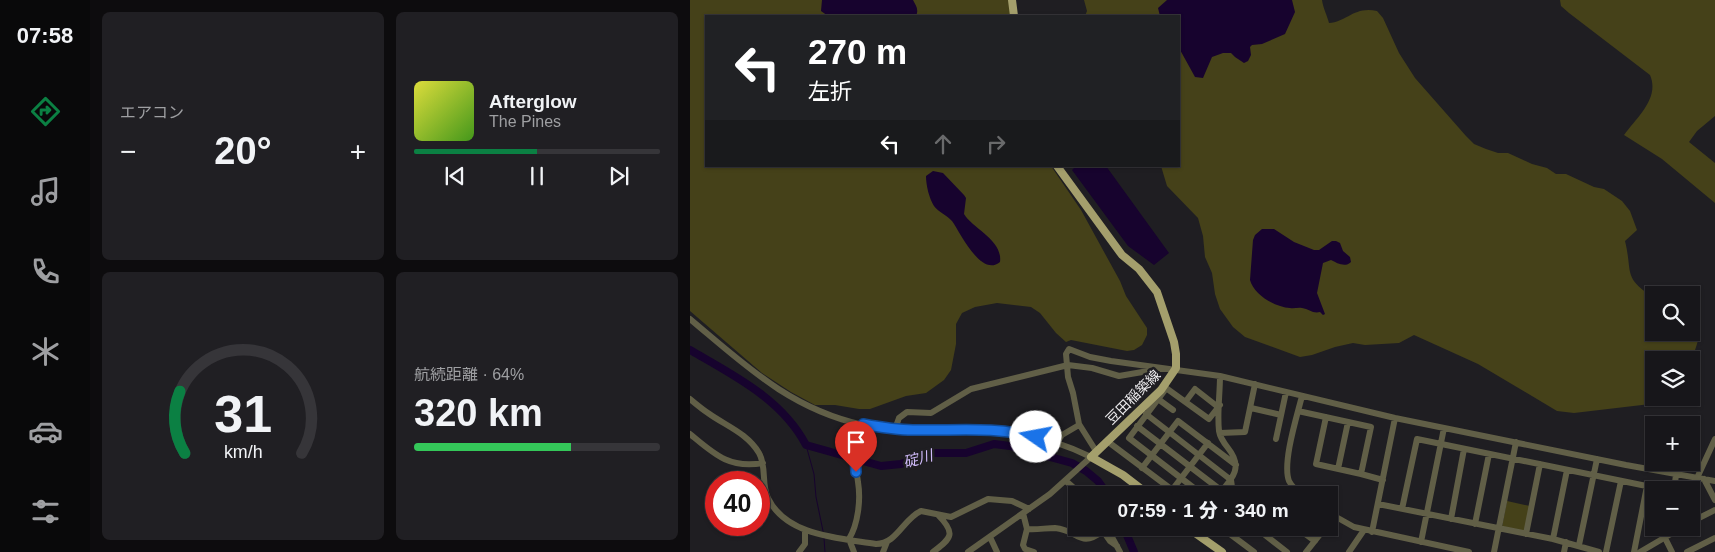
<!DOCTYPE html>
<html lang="ja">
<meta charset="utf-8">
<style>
body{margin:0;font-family:Arial,"Noto Sans JP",sans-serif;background:#201f23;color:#f1f3f6;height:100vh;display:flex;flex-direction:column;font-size:19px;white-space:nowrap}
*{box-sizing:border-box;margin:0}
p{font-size:16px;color:#9e9fa2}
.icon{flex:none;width:28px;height:28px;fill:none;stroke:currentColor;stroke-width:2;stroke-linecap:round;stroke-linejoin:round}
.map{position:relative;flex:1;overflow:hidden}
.side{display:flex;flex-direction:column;gap:12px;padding:12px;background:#0d0c0e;width:600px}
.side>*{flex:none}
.banner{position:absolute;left:15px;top:15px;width:475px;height:152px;border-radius:0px;box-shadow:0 1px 4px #0004,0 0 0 1px #363539;background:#202124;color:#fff;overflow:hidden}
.tools{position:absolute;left:955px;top:286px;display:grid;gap:10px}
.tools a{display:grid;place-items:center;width:55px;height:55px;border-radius:0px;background:#17161a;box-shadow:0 1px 4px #0004,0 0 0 1px #363539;font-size:25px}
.speed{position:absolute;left:15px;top:471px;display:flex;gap:10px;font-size:25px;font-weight:700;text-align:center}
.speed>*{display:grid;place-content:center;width:65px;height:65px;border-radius:50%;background:#17161a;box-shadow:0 1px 4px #0004,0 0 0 1px #363539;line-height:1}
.speed .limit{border:8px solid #d22;background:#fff;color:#111}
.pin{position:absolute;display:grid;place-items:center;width:42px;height:42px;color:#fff;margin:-51px -21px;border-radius:50% 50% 50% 0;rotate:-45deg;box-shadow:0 0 5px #0007}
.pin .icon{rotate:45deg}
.me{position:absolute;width:55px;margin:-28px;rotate:282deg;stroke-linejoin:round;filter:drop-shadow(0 0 4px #0008)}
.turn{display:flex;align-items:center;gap:18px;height:105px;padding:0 20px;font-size:22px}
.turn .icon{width:65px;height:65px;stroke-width:2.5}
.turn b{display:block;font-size:35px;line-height:42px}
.lanes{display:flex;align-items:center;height:48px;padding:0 20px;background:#0003;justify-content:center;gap:25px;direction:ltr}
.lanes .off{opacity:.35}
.big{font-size:38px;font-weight:800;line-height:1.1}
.side .widget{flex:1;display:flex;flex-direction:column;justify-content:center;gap:8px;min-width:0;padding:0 18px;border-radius:8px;background:#201f23}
.side .dial{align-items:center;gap:0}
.dial svg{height:130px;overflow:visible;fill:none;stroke:#363539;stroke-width:7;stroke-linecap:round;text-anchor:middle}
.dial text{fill:#f1f3f6;stroke:none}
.song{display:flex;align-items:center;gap:15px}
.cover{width:60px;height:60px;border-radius:8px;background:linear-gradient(135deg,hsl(60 70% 55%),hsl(100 70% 35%))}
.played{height:5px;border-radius:2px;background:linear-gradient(90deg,#0b8043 50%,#363539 50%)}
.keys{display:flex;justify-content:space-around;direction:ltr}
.heat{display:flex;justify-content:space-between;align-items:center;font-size:28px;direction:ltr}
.charge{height:8px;border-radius:4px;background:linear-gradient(90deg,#34c759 64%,#363539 0)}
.side .tiles{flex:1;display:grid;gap:12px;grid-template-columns:repeat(2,1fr)}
.trip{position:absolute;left:378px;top:486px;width:270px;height:50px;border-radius:0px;background:#17161a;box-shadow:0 1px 4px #0004,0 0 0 1px #363539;font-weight:800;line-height:50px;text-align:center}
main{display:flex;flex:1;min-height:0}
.tab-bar{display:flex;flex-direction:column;width:90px;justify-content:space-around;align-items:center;background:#09090a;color:#9e9fa2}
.tab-bar .icon{width:35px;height:35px}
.tab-bar .current{color:#0b8043}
.tab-bar b{font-size:22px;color:#f1f3f6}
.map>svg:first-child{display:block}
.green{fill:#454119}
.water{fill:#17032e}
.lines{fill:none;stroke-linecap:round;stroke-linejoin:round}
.stream{stroke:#17032e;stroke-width:1}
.river{stroke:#17032e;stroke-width:8}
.minor{stroke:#615f47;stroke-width:6}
.major{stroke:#a49f6c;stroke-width:8}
.route-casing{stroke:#114b97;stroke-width:12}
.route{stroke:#1a73e8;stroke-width:9}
.labels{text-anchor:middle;stroke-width:5;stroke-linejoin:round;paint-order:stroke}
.street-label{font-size:14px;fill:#eeedef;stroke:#1f1e22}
.water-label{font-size:15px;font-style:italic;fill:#cfbaf9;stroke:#1f1e22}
</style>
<main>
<nav class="tab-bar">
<b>07:58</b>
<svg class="icon current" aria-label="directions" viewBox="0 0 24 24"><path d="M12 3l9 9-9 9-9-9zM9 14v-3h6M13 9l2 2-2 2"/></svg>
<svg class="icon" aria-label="music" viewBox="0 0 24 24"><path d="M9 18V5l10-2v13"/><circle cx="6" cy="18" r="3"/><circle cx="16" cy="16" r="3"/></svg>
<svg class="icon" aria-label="phone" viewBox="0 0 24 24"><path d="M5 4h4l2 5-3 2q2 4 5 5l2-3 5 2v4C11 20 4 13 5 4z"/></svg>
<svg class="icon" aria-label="climate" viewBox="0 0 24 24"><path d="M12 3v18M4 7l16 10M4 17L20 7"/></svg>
<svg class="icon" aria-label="car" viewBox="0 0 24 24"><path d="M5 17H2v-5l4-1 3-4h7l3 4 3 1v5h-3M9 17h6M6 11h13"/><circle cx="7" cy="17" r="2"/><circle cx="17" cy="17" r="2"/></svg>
<svg class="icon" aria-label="filters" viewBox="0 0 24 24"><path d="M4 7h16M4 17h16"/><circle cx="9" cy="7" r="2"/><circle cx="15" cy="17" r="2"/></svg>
</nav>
<section class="side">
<div class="tiles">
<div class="widget"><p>エアコン</p>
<div class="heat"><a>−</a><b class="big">20°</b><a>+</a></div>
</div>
<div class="widget">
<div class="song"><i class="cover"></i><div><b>Afterglow</b><p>The Pines</p></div></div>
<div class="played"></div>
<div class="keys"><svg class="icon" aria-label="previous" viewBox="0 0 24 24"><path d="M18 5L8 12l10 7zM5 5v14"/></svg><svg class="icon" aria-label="pause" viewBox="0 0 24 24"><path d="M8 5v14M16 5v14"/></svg><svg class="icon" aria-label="next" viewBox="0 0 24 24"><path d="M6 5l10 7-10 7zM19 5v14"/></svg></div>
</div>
<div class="widget dial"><svg viewBox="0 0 100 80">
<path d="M14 69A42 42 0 1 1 86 69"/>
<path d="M14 69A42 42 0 0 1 11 31" stroke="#0b8043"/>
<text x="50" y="56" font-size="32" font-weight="700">31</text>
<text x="50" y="72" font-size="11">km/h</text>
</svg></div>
<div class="widget"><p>航続距離 · 64%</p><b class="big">320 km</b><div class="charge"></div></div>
</div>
</section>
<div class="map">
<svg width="1025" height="552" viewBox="0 0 1025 552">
<rect width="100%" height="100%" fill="#1f1e22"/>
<path class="green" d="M0,0H321L322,16H16V166H361L391,210L430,281L436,296L457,328V335L452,345L444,350L437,351L381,340L376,342L366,333L350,313L341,307L307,303L285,307L272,313L266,324V344L261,370L254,380L236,393L216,396L180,409H169L145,405H125L101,392L72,373L0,311Z
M394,0H632C633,8 637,15 639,23C657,22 664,6 687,11L693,18L709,53L725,78L776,136L784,144L796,149L808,153H818L842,164L857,168L866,174H876L904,187L914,189L932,201L940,211L947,230L935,241C943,273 932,277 964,298V332H1001V314L1008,317C1013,332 1006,347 1001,361L964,360V398H981L969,403L884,413L867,411L788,364L724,335L709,343L675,345L663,343L645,347L622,355L610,357L555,337L543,327L530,309L525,294L522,273L515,257L513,236L508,218L477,186L471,166H489V16H395L397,11Z
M870,0H1025V116L1007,131L999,142L1025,163V203L972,159L934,135C947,117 970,98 960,75L879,13L871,6Z
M817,501L840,506L835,532L812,527Z"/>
<path class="water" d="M132,0H223C226,6 229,9 226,16H138L131,11Z
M477,0H602L605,12L595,34L572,44L562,45L560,47L561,55L558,61L554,63L545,57L541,53H533L522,57L513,78L505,77L489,48V16H470L468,8Z
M386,166H416L479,253L464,265L438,246L382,170Z
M243,171L253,173L274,195L276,198L274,214C283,229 313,240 310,262C291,278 270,232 262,221C257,215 248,212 244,206C239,198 236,185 236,176Z
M572,229H584L604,242L624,250H629L642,241H646L650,243L653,251L660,257L661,262C655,268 647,263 641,260L633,263L627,293L635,314L633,315L630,312C623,314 619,309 612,308C608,307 604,309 600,308C585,307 564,295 560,280L563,240L565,235Z"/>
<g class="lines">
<path class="stream" d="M116,445L124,474L126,497L133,531
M134,538L135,552"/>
<path class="river" d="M0,350C43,375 92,399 116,445L191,466L211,464L241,453H276L304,444L320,446L382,463L396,471L408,481L418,495
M434,528L444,552"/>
<path class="minor" d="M0,319C55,365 100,409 173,425C214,433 254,427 295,429C331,431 368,441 401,457L360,494L278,552
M476,388L519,419L530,405
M475,390L439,438L513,495
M612,396C607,416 592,463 599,481C602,487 607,491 613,495
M0,399C6,404 12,409 18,413C36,426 57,433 69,453C77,467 71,484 78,498C96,536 149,538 186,544C207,544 213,519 231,511L261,517L298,499L322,501L339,509
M468,399L483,410
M496,401L505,389L528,407
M561,408L591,415
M608,411L681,427L671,474L626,464L636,417
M456,414L541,480L542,487L551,495
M447,426L532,491
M205,429L209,418L217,412L241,413L281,389L378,365L402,368L429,376L470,369
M530,433L555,432L565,384
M0,434C24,454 39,469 73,463
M586,439L596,392
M417,441L489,495
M367,443L372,435L389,425
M406,451L389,424L383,393L378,377L376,354L379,349L400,357L421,361L530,376L705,418L936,465L1025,481
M452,468L488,421L546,465
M648,469L658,422
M671,474L693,480
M1007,478L1025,439
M1014,479L1025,500
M376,481L392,495
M482,490L518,443
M984,490L986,475
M528,495C542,479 554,468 538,448C534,443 530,438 529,431C527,413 530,394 530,376
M688,504L863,539L909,552
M712,509L727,439L976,490
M333,513L337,529L333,545L335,549L344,552
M639,513L664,527L779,552
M761,519L774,449
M1001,522L1025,510
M785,524L799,454
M417,528L430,552
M532,528L564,552
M566,528L597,552
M607,528L625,541
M976,528L974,536L982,552
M337,529C346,530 356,528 365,528C389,530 389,549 413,531L420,541L427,546
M682,532L705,418
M836,534L850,464
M300,537L307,552
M863,539L877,470
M731,542L754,428
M889,545L907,459
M109,552L115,544V530
M164,552L159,539C168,524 171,500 168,482C167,473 164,464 165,455C165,445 170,434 173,425
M193,552L197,542
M243,552C262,538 266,533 248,515
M616,552L632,532L638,528
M659,552L674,530
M804,552L826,442
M874,552L876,542
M916,552L931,481
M944,552L957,486
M950,552L991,528
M997,552L1025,538"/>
<path class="major" d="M322,0L324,16
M367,166L432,255L449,269L467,292L484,342L486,354V368L471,390L401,457L433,475L459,495
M498,528L532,552"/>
</g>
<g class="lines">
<g class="route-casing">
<path id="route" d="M166,472L165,452L173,424C189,427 206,430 223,430C266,431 303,426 346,437"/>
</g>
<use href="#route" class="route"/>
</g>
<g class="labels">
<g class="street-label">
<text transform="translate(443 397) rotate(-45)" y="5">豆田稲築線</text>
</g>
<g class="water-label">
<text transform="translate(228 459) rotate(-15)" y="5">碇川</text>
</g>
</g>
</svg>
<div class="tools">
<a><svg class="icon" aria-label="search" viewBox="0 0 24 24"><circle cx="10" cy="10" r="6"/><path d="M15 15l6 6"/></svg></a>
<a><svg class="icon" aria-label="layers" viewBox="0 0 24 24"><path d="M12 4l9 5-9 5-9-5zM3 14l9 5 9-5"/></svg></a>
<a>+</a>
<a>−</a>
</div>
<div class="speed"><div class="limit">40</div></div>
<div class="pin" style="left:166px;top:472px;background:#d93025"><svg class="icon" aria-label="arrive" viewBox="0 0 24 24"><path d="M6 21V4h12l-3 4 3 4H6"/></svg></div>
<svg class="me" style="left:346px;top:437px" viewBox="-20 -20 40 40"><circle r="19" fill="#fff"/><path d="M0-13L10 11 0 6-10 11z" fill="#1a73e8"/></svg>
<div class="trip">07:59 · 1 分 · 340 m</div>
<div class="banner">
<div class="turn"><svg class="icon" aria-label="left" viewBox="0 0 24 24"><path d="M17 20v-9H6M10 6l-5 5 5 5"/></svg><div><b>270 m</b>左折</div></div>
<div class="lanes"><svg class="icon" aria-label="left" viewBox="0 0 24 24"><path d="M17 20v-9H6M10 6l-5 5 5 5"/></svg><svg class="icon off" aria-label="ahead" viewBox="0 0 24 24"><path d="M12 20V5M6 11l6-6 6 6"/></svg><svg class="icon off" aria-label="right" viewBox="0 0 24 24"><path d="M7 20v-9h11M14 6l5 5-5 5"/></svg></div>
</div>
</div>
</main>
